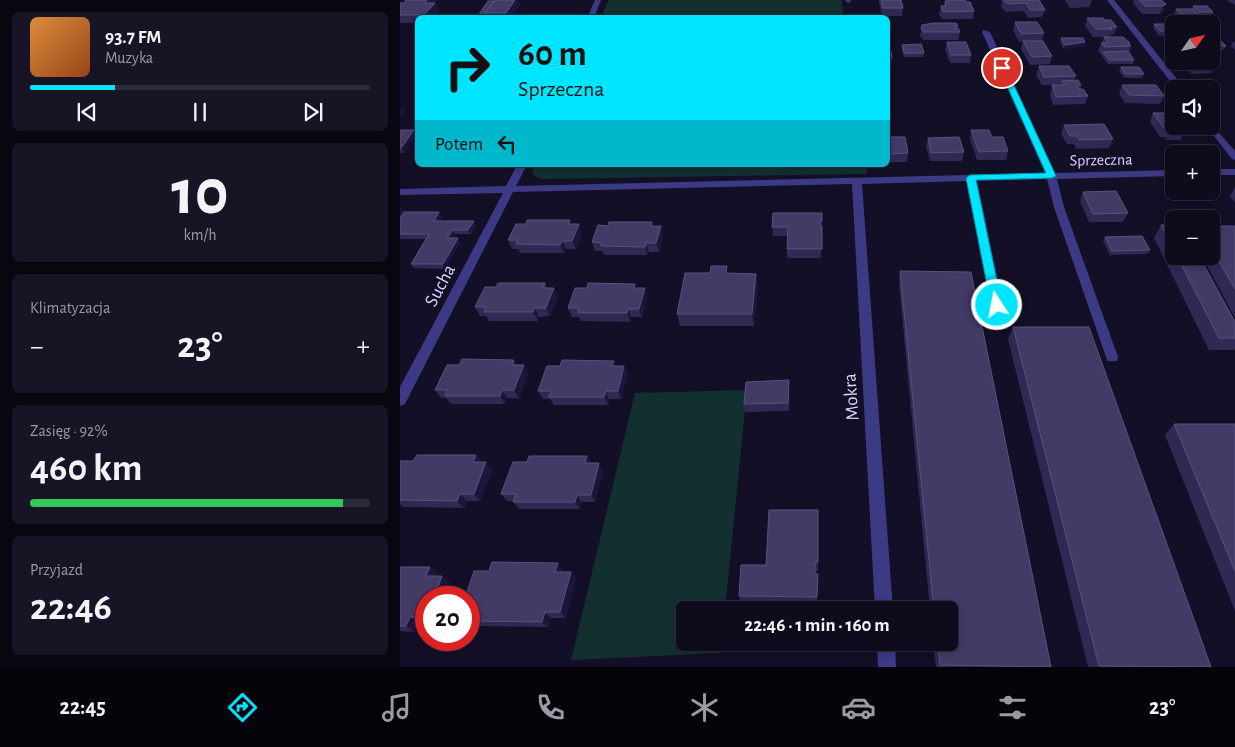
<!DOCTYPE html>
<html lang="pl">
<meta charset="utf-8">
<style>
body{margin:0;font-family:"Alegreya Sans",sans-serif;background:#171425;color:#f1f3f6;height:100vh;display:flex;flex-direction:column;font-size:19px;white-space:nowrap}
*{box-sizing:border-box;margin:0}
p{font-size:16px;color:#9b9ba3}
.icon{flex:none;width:28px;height:28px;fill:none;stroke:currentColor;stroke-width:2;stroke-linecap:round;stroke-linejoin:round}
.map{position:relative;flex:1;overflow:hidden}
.drawer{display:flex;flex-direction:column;gap:12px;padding:12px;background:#08060f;width:400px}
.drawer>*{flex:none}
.top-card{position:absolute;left:15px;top:15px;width:475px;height:152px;border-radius:8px;box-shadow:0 2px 8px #0003,0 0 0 1px #2e2b3b;background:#00e5ff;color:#111;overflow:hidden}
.needle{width:32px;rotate:56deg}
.tools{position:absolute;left:765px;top:15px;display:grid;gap:10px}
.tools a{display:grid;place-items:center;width:55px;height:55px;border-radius:8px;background:#0e0b1c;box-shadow:0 2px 8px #0003,0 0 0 1px #2e2b3b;font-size:25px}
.speed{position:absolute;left:15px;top:586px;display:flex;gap:10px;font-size:25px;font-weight:700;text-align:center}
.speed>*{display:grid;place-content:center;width:65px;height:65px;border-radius:50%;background:#0e0b1c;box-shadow:0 2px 8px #0003,0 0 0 1px #2e2b3b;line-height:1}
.speed .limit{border:8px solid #d22;background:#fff;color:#111}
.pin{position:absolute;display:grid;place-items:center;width:42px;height:42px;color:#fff;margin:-21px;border:2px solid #fff;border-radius:50%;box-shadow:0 1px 5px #0007}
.me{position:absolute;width:55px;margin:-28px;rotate:349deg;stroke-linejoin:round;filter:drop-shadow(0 0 4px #0008)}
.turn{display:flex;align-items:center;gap:18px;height:105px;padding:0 20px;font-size:22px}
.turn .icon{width:65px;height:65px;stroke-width:2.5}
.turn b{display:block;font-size:35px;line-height:42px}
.then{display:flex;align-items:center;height:48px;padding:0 20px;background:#0003;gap:10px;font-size:19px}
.big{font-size:38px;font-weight:700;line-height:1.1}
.drawer .card{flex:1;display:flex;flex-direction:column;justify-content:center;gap:8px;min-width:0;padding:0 18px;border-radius:8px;background:#171425}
.drawer .dial{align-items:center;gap:0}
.dial b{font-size:65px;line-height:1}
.song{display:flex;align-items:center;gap:15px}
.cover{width:60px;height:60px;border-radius:8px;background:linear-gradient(135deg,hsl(30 70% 55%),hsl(20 70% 35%))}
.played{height:5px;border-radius:2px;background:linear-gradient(90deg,#00e5ff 25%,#2e2b3b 25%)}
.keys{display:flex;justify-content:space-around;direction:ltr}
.heat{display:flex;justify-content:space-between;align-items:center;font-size:28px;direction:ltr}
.charge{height:8px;border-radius:4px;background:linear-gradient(90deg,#34c759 92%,#2e2b3b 0)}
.trip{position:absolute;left:276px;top:601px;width:282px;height:50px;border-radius:8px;background:#0e0b1c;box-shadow:0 2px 8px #0003,0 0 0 1px #2e2b3b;font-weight:700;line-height:50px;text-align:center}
.dock{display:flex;height:80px;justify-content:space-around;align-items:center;background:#06040b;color:#9b9ba3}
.dock .icon{width:35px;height:35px}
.dock .on{color:#00e5ff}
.dock b{font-size:22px;color:#f1f3f6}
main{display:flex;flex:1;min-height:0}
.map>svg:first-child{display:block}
.green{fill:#12302f}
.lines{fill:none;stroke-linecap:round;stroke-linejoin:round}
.minor{fill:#3d3a85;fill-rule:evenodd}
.wall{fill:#312854}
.shaded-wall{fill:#1d163a}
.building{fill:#433a66;stroke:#5a527e}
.route{fill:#00e5ff;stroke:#0095a6}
.labels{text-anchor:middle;stroke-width:5;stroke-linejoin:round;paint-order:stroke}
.far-street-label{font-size:16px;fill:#d9d4ff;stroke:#130f26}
.street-label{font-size:19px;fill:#d9d4ff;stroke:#130f26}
</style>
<main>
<section class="drawer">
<div class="card">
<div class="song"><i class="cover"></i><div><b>93.7 FM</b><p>Muzyka</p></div></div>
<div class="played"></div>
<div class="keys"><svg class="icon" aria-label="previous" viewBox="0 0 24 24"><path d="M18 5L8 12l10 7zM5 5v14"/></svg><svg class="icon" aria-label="pause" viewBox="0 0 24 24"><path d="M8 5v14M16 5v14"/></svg><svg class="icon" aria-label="next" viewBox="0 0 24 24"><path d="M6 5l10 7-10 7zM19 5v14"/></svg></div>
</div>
<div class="card dial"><b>10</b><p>km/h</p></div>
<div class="card"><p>Klimatyzacja</p>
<div class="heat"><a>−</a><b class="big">23°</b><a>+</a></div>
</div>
<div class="card"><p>Zasięg · 92%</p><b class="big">460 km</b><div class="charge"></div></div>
<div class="card"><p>Przyjazd</p><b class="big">22:46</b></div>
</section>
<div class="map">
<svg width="835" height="667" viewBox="0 0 835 667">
<rect width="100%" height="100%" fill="#130f26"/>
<path class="green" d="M209,0H441L444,17H201Z
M135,165H466L467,174L141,179L134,176L132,171Z
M347,390L325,610H285V642L321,643L320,653L171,660L235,393Z"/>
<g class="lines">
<path class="minor" d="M195,0H201L194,18H187Z
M445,0H451V1L448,3Z
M707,0H714L785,89H776Z
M583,30L590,32L655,173L774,170V176L657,179L664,207L718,357L717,361H707L706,357L654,207L647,179L577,181L603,305L597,309L591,305L567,181L462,184L493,610H475L452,184L113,192L5,404L0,406V387L103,193L0,195V189L106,186L117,165H127L116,186L645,173L582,32Z
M811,124L835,151V160L832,159L806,126H811Z
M811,169H835V175H811Z
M477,642H495L496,667H478Z"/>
</g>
<path class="wall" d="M479,0H501L503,8L502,16H482L479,3Z
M601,0H639L645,10L642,17L628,18L624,11L606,12L602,8L601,6L602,3Z
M665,0H692L690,7L670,8Z
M734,0H761L766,4L763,12L760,14H742L733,3Z
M827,0H835V5Z
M88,1L120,4L111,18H77Z
M545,1L566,2L574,11L573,19H542L539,14L541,6H544Z
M0,3H35L39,11L33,18H18V23H0Z
M793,6H807L813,12L811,16H800L806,22L811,23L816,29L812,37L811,24H779L773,17L776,9H792Z
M687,18L705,20L717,27L714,34L710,35L709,37H693L685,26Z
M615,22L644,33L642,41L652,56L650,64L630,65L621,49L623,41L619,42L613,30Z
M754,24H774V35L759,36L753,28Z
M522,25L558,26L557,28L560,32L558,40H523L520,36Z
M704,37L730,43V45L731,46L729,52L734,60L733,64H708L702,56V55L698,51Z
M811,37L826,46L823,50H811Z
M488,38L492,57L491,65H488Z
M661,38L685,42L684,46L664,49L660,42Z
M547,42L571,55L570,63H550L545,50Z
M833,42H835V50L831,46Z
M502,45L524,53L523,57H504L502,49Z
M784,61H806L813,69L811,73L792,74L783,63Z
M639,66L676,76L674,80L681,85L680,89L688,96L685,104L653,105L650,94L652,85H661H642L636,75Z
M721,67L744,74L742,78H724L719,71Z
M722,85L764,96L760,104L725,103L719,94Z
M753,113L774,126H790L784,136H782L781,140H767L765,137H760L750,122Z
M664,125L713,139L709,148L676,149L674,144H667L661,134Z
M14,130L16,134L4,153H0V131Z
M571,130L592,137L608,151L606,160H577L570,139Z
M488,137L508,153L507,162H488Z
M528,138L564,152L562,161H530L526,147Z
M835,187V203L830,196Z
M683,192L728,213L723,222H689L680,201Z
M0,208L4,212H39L42,216L39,221L76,225L71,234H55L53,238L60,242L45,269L14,268L11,264L26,239H0Z
M422,213L421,258H387V249L388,236H373L372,227Z
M252,222L253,226L263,235L259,252H249L247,255H204L202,251H195L192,242L208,226Z
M172,224L182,233L176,249H166L164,253H120L118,249H112L108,240Z
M761,225H774V256H799L835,322V349L834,350H809L754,238Z
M811,226H835V318L802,256H811Z
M705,237L750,250L747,254L710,255L703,241Z
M500,271L651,667H536L533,642H550V610H530L499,284Z
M328,273L358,286L354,326H280L277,314Z
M145,283L147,288H154L158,296L150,316L139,317L138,321H89L86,316H80L75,307L96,287Z
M236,288L247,297L242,317H231L230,322L181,321L179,317H172L168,308Z
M613,327L811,667H688L608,339Z
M114,360L117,365H124L128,374L119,399L107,398L105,404H51L46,398H41L35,390L59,365Z
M216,366L228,374L221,399H209L208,405H154L150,399H143L138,391Z
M389,388V411L345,412L344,404Z
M774,424H835V611L765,435Z
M76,455L82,462L92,470L80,501H67L64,508L3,507L0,504V461H13Z
M187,456L191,463L203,471L195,502H181L180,509H119L113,501H107L101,494L127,462Z
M418,510V571H415V574H418L417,605L341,604L339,596L366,565Z
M0,567H30L38,573L37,576L50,582L26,598V622H19L15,632L0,631Z
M163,570L162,572H171L176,578L166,618H151L148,627L79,626L72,621L73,617H69V611L89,571Z"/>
<path class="shaded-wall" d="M27,0H38L29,10L35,3L39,11L33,18H25L24,15L25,3Z
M115,0H118L120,4L111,18H107L106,13Z
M766,4L763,12L760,14L763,6Z
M685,42L684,46L664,49L665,45Z
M2,108L5,112L0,118V111Z
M14,130L16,134L4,153L1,148Z
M1,208L7,217L0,227V210Z
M39,212L42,216L36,225L34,221Z
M74,221L76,225L71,234L68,230Z
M179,224L182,233L176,249L172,241Z
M261,226L263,235L259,252L256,243Z
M53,230L55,234L50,242L47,238Z
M58,238L60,242L45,269L43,264Z
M162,241L166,249L164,253L160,245Z
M246,243L249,252L247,255L245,247Z
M356,274L358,286L354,326L352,314Z
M154,288L158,296L150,316L146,308Z
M245,288L247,297L242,317L239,309Z
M135,308L139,317L138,321L133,312Z
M228,309L231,317L230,322L227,313Z
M114,360L119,368L112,365Z
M124,365L128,374L119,399L114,390Z
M224,366L228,374L221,399L218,391Z
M102,390L107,398L105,404L100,396Z
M206,391L209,399L208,405L204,397Z
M76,455L82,462H73Z
M187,456L192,464L185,463Z
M86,462L92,470L80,501L74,494Z
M199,463L203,471L195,502L191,495Z
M60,494L67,501L64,508L57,501Z
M177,495L181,502L180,509L175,502Z
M158,563L163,570L161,578L155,572Z
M30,567L38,573L34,582L26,576Z
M171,572L176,578L166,618L160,612Z
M42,576L50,582L44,598H34Z
M145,612L151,618L148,627L142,622Z
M10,617L19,622L15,632L6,626Z"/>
<path class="building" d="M6,0H27L25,3H35L24,15H0V3H4Z
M95,0H115L106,13H85Z
M481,0H501L503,8H483Z
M554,0H565L566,2H570L574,11L543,12L541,6H546L545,1Z
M603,0H639L645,10H630L626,3L608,4Z
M739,0H761L766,4L763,6H745Z
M88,1H94L85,13L87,17H77Z
M793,6H807L813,12H799Z
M776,9H793L806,22L811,23L816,29H811V24H790Z
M451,15H465V18H451Z
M687,18H703L705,20H711L717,27H710L712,29H696Z
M615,22H637L644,33L621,34Z
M533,23H556L558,26H554L555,28H558L560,32H524L521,28L522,25Z
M754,24H774V31H760Z
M704,37H723L730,43H728L731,46L705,47L701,43H708Z
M811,37H817L826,46H811Z
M488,38L492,57H488Z
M661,38H683L685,42L665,45Z
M623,41H643L652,56L632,57Z
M547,42H566L571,55H551Z
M521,44L524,53H504L502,45Z
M728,51L734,60H709L703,52Z
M787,61H806L813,69H794Z
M639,66H669L676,76L644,77Z
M721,67H739L744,74H725Z
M678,80L681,85H676L678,88L684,90L688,96L656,97L652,85H665L662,81Z
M722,85H756L764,96L729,95Z
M753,113H774V126H787L788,128H783L785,131H772L769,128H764Z
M704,124L713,139L679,140L677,136H670L664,125Z
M1,130H14L1,148H0V131Z
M571,130H589L592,137H603L608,151L579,152Z
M488,137H505L508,153L488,154Z
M559,137L564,152L531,153L528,138Z
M716,191L728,213L693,214L683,192Z
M4,212H39L34,221H74L68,230H53L47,238H58L43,264H11L29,234H0V218Z
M373,213H422V221H420V226H422V249H387L388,227H372Z
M127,220H170L169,224H179L172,241H162L160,245L116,244L118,240H108L116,224H126Z
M209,222H252L251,226H261L256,243H246L245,247L201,246L202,243L192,242L198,225L208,226Z
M761,225H774V251Z
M811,226H835V289L811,247Z
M742,236L750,250L712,251L705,237Z
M777,256H799L835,322V338H819Z
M311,266H327L326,273L356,274L352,314H277L285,273H310Z
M500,271L571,272L651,667L540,665L538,642H550V610H534Z
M98,283H145L143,288H154L146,308H135L133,312H84L86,307H75L85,287H96Z
M188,283L235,284L234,288H245L239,309H228L227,313H178L179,308H168L175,288H187Z
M613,327H689L811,667L699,666Z
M62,359L114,360L112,365H124L114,390H102L100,396H45L48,390H35L47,365H59Z
M162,360L214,361L212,366H224L218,391H206L204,397H149L151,391H138L147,366H160Z
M389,380L388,403L344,404L346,382Z
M774,424H835V571Z
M17,455H76L73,462H86L74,494H60L57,501L0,500V461H13Z
M129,456H187L185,463H199L191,495H177L175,502H113L116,494H101L113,462H127Z
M369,510H418V562H415V574H418L417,597L339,596L341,565H366Z
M92,562L158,563L155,572H171L160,612H145L142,622L72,621L75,611H69V598H65L74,571H89Z
M0,567H30L26,576H42L34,598H26V617H10L6,626H0Z"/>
<path class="route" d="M602,65L606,68L656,176L652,178L576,180L602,305L597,309L591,305L566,178L570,175L646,173L599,68Z"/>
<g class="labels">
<g class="far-street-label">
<text transform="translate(701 159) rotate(-1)" y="6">Sprzeczna</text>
</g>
<g class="street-label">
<text transform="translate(39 285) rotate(-62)" y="7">Sucha</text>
<text transform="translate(450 397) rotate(-94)" y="7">Mokra</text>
</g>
</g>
</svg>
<div class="tools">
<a><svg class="needle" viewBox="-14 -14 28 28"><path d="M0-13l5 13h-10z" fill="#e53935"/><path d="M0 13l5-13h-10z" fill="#9b9ba3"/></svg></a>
<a><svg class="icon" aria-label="sound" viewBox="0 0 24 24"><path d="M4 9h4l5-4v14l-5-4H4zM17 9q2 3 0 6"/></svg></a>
<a>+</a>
<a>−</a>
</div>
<div class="speed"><div class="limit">20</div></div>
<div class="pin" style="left:602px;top:68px;background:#d93025"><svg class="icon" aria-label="arrive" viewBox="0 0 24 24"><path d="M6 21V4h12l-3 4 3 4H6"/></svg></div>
<svg class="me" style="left:597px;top:305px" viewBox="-20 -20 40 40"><circle r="17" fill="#00e5ff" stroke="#fff" stroke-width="3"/><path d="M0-11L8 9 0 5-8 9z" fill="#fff"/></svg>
<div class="trip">22:46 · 1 min · 160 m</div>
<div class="top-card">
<div class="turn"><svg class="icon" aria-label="right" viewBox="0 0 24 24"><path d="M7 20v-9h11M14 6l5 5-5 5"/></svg><div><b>60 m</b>Sprzeczna</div></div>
<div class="then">Potem<svg class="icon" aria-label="left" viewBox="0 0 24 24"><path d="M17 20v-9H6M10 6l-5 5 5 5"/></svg></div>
</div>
</div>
</main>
<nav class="dock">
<b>22:45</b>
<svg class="icon on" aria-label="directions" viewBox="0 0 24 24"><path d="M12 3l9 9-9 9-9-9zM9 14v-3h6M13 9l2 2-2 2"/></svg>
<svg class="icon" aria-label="music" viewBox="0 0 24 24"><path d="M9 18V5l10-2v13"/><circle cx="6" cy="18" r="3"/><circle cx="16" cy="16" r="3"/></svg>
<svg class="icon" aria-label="phone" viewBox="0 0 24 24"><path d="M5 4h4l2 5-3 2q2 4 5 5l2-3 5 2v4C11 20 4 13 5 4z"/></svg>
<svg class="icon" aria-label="climate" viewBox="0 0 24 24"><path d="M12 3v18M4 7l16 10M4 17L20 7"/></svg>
<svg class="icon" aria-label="car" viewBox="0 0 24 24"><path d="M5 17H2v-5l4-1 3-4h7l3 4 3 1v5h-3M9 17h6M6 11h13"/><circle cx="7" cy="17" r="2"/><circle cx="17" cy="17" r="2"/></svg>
<svg class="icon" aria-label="filters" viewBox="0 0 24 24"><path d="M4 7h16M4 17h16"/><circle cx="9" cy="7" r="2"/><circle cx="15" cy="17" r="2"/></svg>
<b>23°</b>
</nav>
